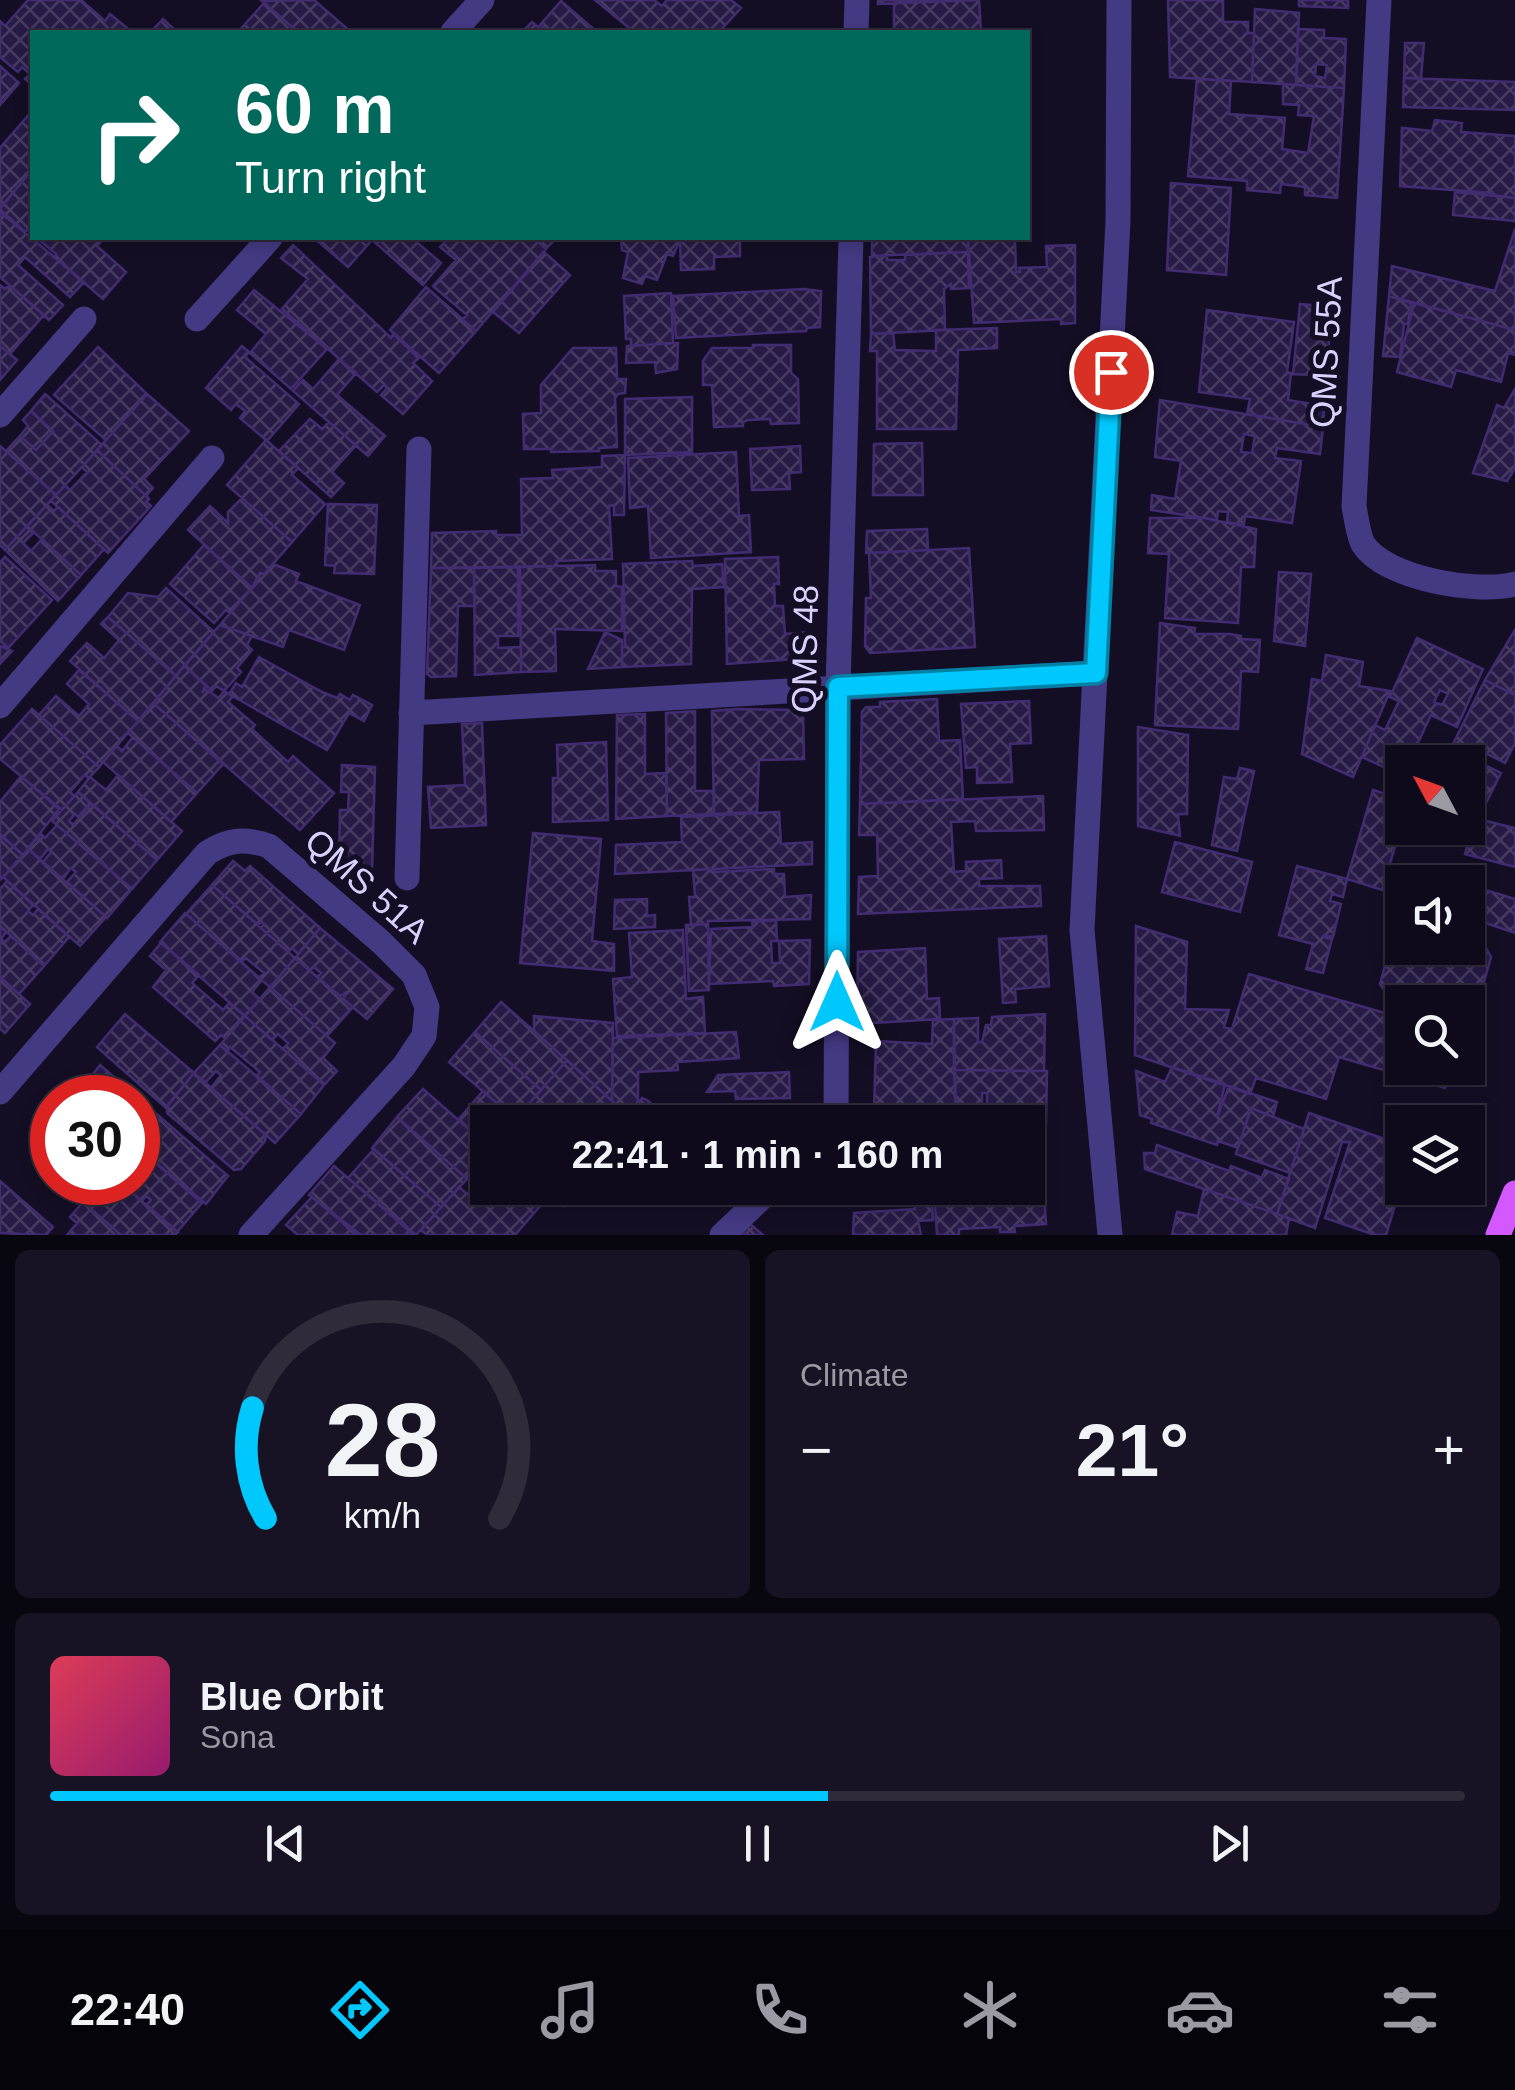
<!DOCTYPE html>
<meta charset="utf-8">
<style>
body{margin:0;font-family:Arial,sans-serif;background:#181324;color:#f1f3f6;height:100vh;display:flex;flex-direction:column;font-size:38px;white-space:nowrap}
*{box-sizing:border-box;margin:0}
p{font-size:32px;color:#9b9aa3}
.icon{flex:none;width:55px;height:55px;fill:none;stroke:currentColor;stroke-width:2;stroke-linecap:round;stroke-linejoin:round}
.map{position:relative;height:1235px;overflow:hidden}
.panel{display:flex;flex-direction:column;gap:15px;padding:15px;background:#08060f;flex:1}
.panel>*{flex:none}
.hud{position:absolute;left:30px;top:30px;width:1000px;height:210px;border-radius:0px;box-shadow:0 5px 15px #0003,0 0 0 2px #2f2b3a;background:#00695c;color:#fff;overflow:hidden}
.needle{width:65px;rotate:311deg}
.controls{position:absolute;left:1385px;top:745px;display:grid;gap:20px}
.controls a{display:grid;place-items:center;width:100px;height:100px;border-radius:0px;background:#0f0a1b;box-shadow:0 5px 15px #0003,0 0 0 2px #2f2b3a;font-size:50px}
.speed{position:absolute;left:30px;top:1075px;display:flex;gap:20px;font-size:50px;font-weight:700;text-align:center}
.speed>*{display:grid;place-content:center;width:130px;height:130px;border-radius:50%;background:#0f0a1b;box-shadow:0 5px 15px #0003,0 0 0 2px #2f2b3a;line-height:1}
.speed .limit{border:15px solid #d22;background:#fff;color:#111}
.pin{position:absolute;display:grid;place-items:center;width:85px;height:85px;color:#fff;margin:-42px;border:5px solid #fff;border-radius:50%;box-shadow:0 2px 10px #0007}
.me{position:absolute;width:110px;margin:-55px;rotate:0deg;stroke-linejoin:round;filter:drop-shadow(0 0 8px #0008)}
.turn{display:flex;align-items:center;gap:35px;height:210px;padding:0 40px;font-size:45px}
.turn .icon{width:130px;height:130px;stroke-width:2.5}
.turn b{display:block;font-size:70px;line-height:85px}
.big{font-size:75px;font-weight:800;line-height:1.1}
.panel .tile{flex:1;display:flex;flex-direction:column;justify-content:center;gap:15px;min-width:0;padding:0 35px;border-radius:15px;background:#181324}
.panel .dial{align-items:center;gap:0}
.dial svg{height:260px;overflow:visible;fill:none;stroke:#2f2b3a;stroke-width:7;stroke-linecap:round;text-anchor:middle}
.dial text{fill:#f1f3f6;stroke:none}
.song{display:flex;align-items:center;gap:30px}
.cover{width:120px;height:120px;border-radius:15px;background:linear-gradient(135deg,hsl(350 70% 55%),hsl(320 70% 35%))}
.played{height:10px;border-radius:5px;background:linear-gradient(90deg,#00c7fc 55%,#2f2b3a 55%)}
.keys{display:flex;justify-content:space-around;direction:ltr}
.heat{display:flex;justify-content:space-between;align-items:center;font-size:55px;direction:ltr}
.panel .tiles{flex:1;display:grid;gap:15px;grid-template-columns:1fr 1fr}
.tile:last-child{grid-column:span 2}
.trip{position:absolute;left:470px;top:1105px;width:575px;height:100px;border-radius:0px;background:#0f0a1b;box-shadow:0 5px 15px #0003,0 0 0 2px #2f2b3a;font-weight:800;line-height:100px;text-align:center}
.tab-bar{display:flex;height:160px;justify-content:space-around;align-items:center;background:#06040b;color:#9b9aa3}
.tab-bar .icon{width:70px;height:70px}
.tab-bar .selected{color:#00c7fc}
.tab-bar b{font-size:45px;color:#f1f3f6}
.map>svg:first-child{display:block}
.building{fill:url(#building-cross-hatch);stroke:#412c71;stroke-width:2.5;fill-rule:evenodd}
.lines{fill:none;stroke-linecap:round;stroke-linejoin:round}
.minor{stroke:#443983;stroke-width:25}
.major{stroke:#d358ff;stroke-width:25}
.route-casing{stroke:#0081a4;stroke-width:25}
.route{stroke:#00c7fc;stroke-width:18}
.labels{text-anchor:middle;stroke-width:10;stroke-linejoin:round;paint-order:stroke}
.street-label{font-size:35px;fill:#dbd1ff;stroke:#140e24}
</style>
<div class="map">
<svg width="1515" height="1235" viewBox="0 0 1515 1235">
<defs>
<pattern id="building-cross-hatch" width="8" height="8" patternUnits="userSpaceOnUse" patternTransform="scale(2.5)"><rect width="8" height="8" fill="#271a45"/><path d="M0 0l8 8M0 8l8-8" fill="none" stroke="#463a61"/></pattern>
</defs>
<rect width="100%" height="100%" fill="#140e24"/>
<path class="building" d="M28,0H81L105,21L110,14L132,32H32V85L25,79L30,74L22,67L18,72L0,57V21L5,26Z
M314,0L351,32H298L262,1Z
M595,0H654L662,6L667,0H731L741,8L719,32H634Z
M878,0H975L878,4Z
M979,0L981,32H894V3Z
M1168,0H1223V22H1248V33H1254L1252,82L1170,77Z
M1299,0H1348V8L1299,6Z
M561,1L597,32H549L540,25Z
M264,3L298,32H238Z
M1255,9L1299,13L1296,85L1252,82Z
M163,19L177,32H151Z
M532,22L544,32H522Z
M1298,29L1324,30V38L1346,39L1344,88L1296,85ZM1316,64L1327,65L1325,78L1315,76Z
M1405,43H1424L1421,78H1404Z
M0,66L19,83L0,105Z
M1404,78L1515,82V110L1403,107Z
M1197,79L1231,81L1229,114L1285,118L1282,149L1308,153L1314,116L1298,115L1299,105L1283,104V84L1344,88L1337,198L1305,195V187L1281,184L1280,193L1247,190V181L1188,176Z
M32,111V170L0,208V148Z
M1435,120L1462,123L1461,132L1515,136V198L1491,195L1492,193L1400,186L1402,128L1432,131Z
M32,170V234L28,229L25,232L0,209Z
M1171,183L1231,188L1226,275L1167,270Z
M1455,192L1515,198V221L1453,215Z
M0,212L84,282L70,297L25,257L18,265L63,305L49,320L0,277Z
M1515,229V330L1389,296L1392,266L1495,291Z
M37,238H104L97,246L126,272L103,299L54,257L56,254Z
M314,238H370L372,240L348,267Z
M370,238H412L441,263L423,285Z
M449,238H533L546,249L476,331L462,320L467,315L433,286L456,260L440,247Z
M533,238H556L546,249Z
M621,238H740V256L714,257V269L681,270L680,240L673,256L667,254L657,280L645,276L642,284L623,278L628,252L622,250Z
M872,238H968V252L872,256Z
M968,238H1015L1016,272H1020L1019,268L1047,267L1046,246L1075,245V323L1061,324V319L974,323Z
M293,245L391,338L393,334L419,358L413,363L432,381L403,414L381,395L387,388L384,385L377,392L282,309L308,279L281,258Z
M544,252L570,275L519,333L493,312Z
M968,252L969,288L951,289V284L944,289L945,330L871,334L870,257L887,255V260H905V255Z
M0,285L5,289L9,285L44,315L10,354L0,346Z
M426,287L476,331L439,373L390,330Z
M804,289L821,291L820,327L807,328L806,331L676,338L673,296Z
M254,290L327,349L291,389L250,353L266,334L237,310Z
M671,293L673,343L631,346V339H626L624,296Z
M1389,296L1411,303L1408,324H1404L1400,357L1383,356Z
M1414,303L1515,330V355L1508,353L1501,382L1456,370L1451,387L1397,372Z
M1300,304L1331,307L1327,376L1293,374Z
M1207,310L1294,322L1287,372L1291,373L1288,400L1324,406L1323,427L1247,414L1250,399L1199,392Z
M997,328V348L958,350L956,429H877V351H870L871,334L893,333L895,350L936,351V330Z
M678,343L677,369L656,373L655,362L626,363L627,346Z
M753,345H791V373L798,379L799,423L771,424L770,419L748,420L743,422V426L714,427L712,385H703V361L712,348H753Z
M0,346L17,360L0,380Z
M242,346L249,352L245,357L299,404L267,441L240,418L245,411L236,404L231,410L206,388Z
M98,347L147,394L106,440L54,395Z
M573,348H616L617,379H626L625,393L618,394L615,398L617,447L599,448V451L551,452V449H524L523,414L541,413V385Z
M339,359L356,373L337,395L385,436L368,456L293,391L303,380L313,389Z
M1515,389V468L1507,481L1473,473L1497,405L1504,408Z
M45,394L102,445L56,495L6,451L20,436L36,450L53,431L31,411Z
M147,394L189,431L144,479L153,488L146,496L97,450Z
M692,397V452L625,455V399Z
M1160,400L1323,427L1320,454L1277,448L1275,458L1301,461L1292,523L1245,516L1244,525L1227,522L1228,512L1218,511L1217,520L1151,510L1152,495L1175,499L1181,461L1155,457ZM1244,434L1255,436L1252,453L1241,452Z
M31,411L53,431L36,450L20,436L28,426L23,420Z
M310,419L322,429L329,422L356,445L332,472L344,483L331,497L279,451Z
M266,440L298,468L292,475L325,504L292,542L227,485Z
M922,443L923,495H873L874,444Z
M0,446L56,495L5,550L0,545Z
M800,446L801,472L789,473L790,489L752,490L750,449Z
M97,450L146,496L149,499L146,502L151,506L108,553L51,501L65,485L70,490L87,472L82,467Z
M736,452L739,516L749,515L751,552L651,558L648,506L630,508L628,458Z
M625,455L624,515H614V505L609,506L612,559L557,561V566L431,568L432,533L496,531V535H522L521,479L553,478L552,470L602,467V456Z
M242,498L292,542L264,574L260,573L252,588L188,530L210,506L228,523V512Z
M328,504L377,505L374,574L334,573L335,566L325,565Z
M47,505L54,511L58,507L104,549L81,575L27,526Z
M1150,518H1204L1256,529L1254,567H1241L1238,623L1165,618L1169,554L1148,553Z
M27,526L34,532L23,543L31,551L42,539L81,575L58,601L5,550Z
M927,529L928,550L866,553L867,531Z
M204,545L252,588L230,613L226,610L214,623L170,584Z
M969,548L975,647L870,653L865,646L866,598H871L869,553Z
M5,557L52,600L8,648L0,641V562Z
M778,557L779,584H774L775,606H783L785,634L807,632L808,658L727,664L725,559Z
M692,561L693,566L722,564L724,587L692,589L691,664L622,667V647H625L623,564Z
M273,564L299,574L296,581L360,605L344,650L289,630L283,647L220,625L257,582L260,573L264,574Z
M595,565V571H616V586L622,587V631L555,629L556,671L521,672L520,567Z
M518,567V636H498V648L521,647V672L475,675L474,568Z
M431,568H474L475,606H458L456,676L431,677L427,674Z
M1279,572L1311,574L1305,646L1274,641Z
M166,588L214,632L176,676L108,617L128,593L158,597Z
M108,617L176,676L138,721L70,661L87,643L104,658L119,640L101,624Z
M1160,623L1195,628L1194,634H1230L1241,636V639L1260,640L1258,672L1241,671L1238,729L1155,725Z
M220,625L252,636L247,645L252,650L237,668L241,672L224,691L216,686L212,691L184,666Z
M1515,630V695L1485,680Z
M605,632L622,640V667L588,669Z
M1417,638L1483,669L1457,727L1431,715L1409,762H1402V767L1392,761L1388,769L1362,757L1375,725L1385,730L1399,701L1390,697ZM1440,690L1448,694L1442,705L1434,702Z
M0,646L12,651L0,664Z
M1326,655L1363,662L1359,686L1390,691L1353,777L1302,754L1312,679L1322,681Z
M259,657L322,692L337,698L340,694L350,700L353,695L372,705L364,721L349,713L327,750L229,694L236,683L242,687Z
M184,666L206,685L202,693L205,689L219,698L224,691L233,696L228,702L255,725L252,729L288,762L293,756L334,793L300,830L153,703Z
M79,670L138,721L99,767L39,715L56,696L79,716L89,704L67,684Z
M1485,680L1515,695V743L1505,763L1485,753L1481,763L1501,773L1478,819L1468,816V762H1444Z
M937,699L939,741L960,740L963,799L860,804L862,712L866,707H880V702Z
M1029,701L1031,743L1010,744L1012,782L977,783V767L966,768L961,704Z
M153,703L223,764L197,793L128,733Z
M32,709L99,767L89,778L85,775L70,792L74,796L62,810L0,759V745Z
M737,709L803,710L804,759L759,760L757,812L714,814L712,711Z
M695,711V791H714V814L667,816L666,713Z
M645,714V774L666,773L667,816L616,819L617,715Z
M482,723L486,825L431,828L428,787L465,785L462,724Z
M1138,727L1188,735L1187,814H1178L1180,836L1138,826Z
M133,737L197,793L171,822L103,762L117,746L122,751Z
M606,742L608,820L553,822V778H558L557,745Z
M342,765L375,767L372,870H347L339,864L340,810H348L349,792H341Z
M1240,768L1254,771L1237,851L1212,845L1224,777L1237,779Z
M118,775L182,831L157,860L78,792L90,777L106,790Z
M21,776L59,809L23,855L0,834V802Z
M1373,790L1402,799V828H1447L1443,842L1401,827L1382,890L1347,879Z
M78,792L90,803L78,817L75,814L69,821L73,825L91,804L157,860L132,889L52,821Z
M1043,796L1044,830L976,831L975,821L951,822L954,872L966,871V862L1001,860L1002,878L979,879V886H1040L1041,906L858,914L859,877L878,876L877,835H859L860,804Z
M779,812L781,844L812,842V864L615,874L616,845L682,842L681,817Z
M1474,818L1515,828V867L1465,854Z
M57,825L132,889L107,918L67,882L76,872L71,868L63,879L43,862L51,852L48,849L40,859L28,849L41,834L45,838Z
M533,833L601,839L592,941L614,944V971L520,963Z
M0,835L23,855L0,880Z
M1175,842L1252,862L1240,912L1162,892Z
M28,849L106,917L80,946L3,877Z
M233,861L245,871L250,866L320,928L298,954L292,948L288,952L261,928L264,924L261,922L258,925L212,885Z
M1297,866L1347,879L1343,897L1332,894L1330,901L1341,904L1333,937L1324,935V937L1332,939L1323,973L1306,969L1313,944L1279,935Z
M714,869V872L774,869V874H784L785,897L811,895L810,919L708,921V924L691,925L689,897H695L693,870Z
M7,881L33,905L28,911L33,915L38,909L69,937L44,966L0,926V889Z
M212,885L295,958L270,987L259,978L264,973L246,958L241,962L186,914Z
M1469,885L1515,899V933L1468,917Z
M647,899V916L655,915V927L614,929L615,900Z
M1402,903V948H1468V939L1483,943L1491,957L1472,1025L1468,1024V1002H1402V1008L1397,1007L1380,984Z
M185,913L262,980L252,992L260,999L245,1016L160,942Z
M776,920L777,941H771L772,963H780L779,941L810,940L809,984L774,986L773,981L709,984L711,929L753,927L752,922Z
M708,924L709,990L689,991L686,925Z
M0,926L6,932L1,939L5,942L11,936L44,966L19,994L0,977Z
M1136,926L1187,942L1185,1009L1229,1010L1224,1027L1232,1029L1249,974L1402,1018V1068H1451L1445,1088L1339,1057L1326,1099L1256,1078L1250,1094L1135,1055Z
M320,928L393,989L367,1019L343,999L345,993L340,996L317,977L321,973L314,967L310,971L295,958Z
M683,930L686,999L703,997L705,1033L617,1036L613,979L632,977L629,933Z
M1046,936L1049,986L1015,989L1016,1002L1003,1003L999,939Z
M161,943L199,975L192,983L223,1010L229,1003L245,1016L225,1039L221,1035L215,1041L153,987L166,970L150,956Z
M925,948L927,999L939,998L940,1019L857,1024L858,952Z
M295,958L353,1007L327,1036L270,987Z
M0,977L30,1004L5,1033L0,1029Z
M270,987L335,1043L323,1058L337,1071L324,1085L283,1049L288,1043L278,1034L272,1040L245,1016Z
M501,1002L567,1060L541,1090L475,1032Z
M125,1014L194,1073L166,1108L97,1047Z
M1045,1014L1044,1071L954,1070V1019L978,1018V1042H982L986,1025H991L992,1017Z
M245,1016L324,1085L301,1114L257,1076L260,1072L230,1047L227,1052L220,1045Z
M534,1016L613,1023L612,1101L534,1031Z
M954,1019L956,1122H853V1111H874L876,1041L932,1044L933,1020Z
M475,1032L541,1090L515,1119L449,1062Z
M736,1032L739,1058L677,1062L678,1070L638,1072V1103L642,1098L647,1100L674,1122H637L612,1101L613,1038Z
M220,1045L301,1114L275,1143L211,1088L221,1075L216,1071L205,1083L194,1073Z
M567,1060L612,1101L637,1122H598L585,1112L576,1122H513Z
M100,1065L159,1116L144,1133L138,1127V1098H103L86,1083Z
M1172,1067L1225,1084L1217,1117L1229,1086L1277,1102L1273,1117L1251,1108L1238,1148L1218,1141L1217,1145L1151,1123L1152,1119L1140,1115L1136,1071L1165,1082Z
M954,1070L1047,1071L1046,1124L987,1122V1093H982V1122H956Z
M789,1072L790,1098L736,1099L735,1091L707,1092L718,1075Z
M194,1073L265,1134V1141L241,1169L234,1170L167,1113V1106Z
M63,1084L78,1098H52V1125L39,1113Z
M423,1089L488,1146V1152L466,1178L397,1117Z
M483,1091L515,1119L513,1122H488V1146L458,1120Z
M1251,1108L1304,1129L1290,1173L1236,1154Z
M1309,1113L1402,1145V1182L1386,1235H1375L1325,1218L1350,1142H1342L1315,1228L1277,1214Z
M159,1116L228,1176L206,1204L139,1149L152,1134L147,1130Z
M397,1117L467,1179L441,1207L372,1148Z
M1028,1124H1040L1046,1224L1014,1226L1015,1232H1000V1227L959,1229V1235H937L934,1188H1028Z
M1157,1145L1229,1171L1231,1166L1262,1178L1265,1170L1289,1179L1277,1214L1145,1169L1144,1153H1155Z
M138,1148L202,1203L177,1232L146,1205L151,1200L146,1196L142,1201L120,1182H138Z
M374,1149L441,1207L416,1235L348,1178Z
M52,1155V1176L42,1167Z
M334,1166L348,1178L414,1235H361L312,1197L309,1195Z
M488,1170V1188H537L548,1197L515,1235H427L421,1230L459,1187L467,1194Z
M0,1181L53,1227L46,1235L0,1233Z
M61,1182H100L83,1202Z
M100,1182H120L178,1232L175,1235H121L83,1202Z
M542,1188H566L574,1195L564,1206Z
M672,1188H705L692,1205Z
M1204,1189L1289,1218L1286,1235H1172L1177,1212L1198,1216Z
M312,1197L342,1222L357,1235H298L286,1225Z
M83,1202L121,1235H67L77,1223L70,1217Z
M932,1203L933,1220L918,1221L921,1235H853L854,1213L915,1209V1204Z
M750,1224L763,1235H741Z"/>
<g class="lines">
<path class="minor" d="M1379,0L1354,506C1356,517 1358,534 1363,544C1385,579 1478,594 1515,584
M453,32L482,0
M856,32L857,0
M197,319L270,238
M0,415L84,319
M0,706L212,458
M411,713L1096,673
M407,878L419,449
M0,1092L207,853C229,839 245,838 269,846L381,942L414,975L427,1007L424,1036L404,1066L251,1235
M836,1122L838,687L851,238
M722,1235L772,1188
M1110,1235L1082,930L1118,221L1119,0"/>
<path class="major" d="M1498,1235L1515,1193"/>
</g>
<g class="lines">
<g class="route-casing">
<path id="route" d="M837,1002L838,687L1096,673L1111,372"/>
</g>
<use href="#route" class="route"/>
</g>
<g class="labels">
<g class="street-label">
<text transform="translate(1326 352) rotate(-87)" y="12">QMS 55A</text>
<text transform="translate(805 649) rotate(-89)" y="12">QMS 48</text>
<text transform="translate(367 886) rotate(42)" y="12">QMS 51A</text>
</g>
</g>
</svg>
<div class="controls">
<a><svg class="needle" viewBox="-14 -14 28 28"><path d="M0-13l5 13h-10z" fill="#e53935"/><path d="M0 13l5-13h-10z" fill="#9b9aa3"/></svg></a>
<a><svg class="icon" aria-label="sound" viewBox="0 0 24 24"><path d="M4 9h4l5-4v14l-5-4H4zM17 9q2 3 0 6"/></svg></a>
<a><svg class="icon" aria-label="search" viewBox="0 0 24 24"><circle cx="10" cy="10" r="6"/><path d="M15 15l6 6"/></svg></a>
<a><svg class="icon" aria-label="layers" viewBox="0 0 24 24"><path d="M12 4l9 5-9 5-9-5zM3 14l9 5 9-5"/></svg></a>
</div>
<div class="speed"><div class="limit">30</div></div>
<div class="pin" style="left:1111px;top:372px;background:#d93025"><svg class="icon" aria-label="arrive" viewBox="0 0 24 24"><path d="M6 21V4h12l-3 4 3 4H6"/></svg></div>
<svg class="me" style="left:837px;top:1002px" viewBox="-20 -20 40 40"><path d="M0-17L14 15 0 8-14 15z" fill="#00c7fc" stroke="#fff" stroke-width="4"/></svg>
<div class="trip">22:41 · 1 min · 160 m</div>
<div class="hud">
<div class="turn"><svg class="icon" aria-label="right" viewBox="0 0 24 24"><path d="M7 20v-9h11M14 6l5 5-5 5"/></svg><div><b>60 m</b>Turn right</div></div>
</div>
</div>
<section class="panel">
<div class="tiles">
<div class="tile dial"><svg viewBox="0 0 100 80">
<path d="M14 69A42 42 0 1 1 86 69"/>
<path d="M14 69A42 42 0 0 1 10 35" stroke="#00c7fc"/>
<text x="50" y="56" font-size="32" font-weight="700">28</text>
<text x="50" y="72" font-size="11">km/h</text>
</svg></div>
<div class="tile"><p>Climate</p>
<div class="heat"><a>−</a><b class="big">21°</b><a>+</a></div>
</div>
<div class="tile">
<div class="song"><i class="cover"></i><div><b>Blue Orbit</b><p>Sona</p></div></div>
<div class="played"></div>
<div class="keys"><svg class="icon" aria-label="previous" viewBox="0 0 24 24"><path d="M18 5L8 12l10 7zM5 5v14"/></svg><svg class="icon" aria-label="pause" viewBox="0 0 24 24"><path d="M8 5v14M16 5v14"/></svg><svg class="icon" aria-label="next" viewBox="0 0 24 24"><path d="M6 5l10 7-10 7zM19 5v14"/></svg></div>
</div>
</div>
</section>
<nav class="tab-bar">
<b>22:40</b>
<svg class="icon selected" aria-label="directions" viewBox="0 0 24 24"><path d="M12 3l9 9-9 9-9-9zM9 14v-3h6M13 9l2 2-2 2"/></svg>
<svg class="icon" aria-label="music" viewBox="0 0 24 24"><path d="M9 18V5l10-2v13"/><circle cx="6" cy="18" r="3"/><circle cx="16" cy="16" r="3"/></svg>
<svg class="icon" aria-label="phone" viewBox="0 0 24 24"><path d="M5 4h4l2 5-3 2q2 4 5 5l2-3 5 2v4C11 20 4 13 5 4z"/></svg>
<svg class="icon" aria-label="climate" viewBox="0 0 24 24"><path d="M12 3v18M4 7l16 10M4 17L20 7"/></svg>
<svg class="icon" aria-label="car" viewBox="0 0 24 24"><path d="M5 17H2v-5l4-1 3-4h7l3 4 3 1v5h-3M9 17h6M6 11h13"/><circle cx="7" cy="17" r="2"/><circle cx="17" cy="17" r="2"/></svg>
<svg class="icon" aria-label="filters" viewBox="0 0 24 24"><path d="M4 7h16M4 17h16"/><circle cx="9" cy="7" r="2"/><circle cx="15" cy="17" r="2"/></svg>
</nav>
